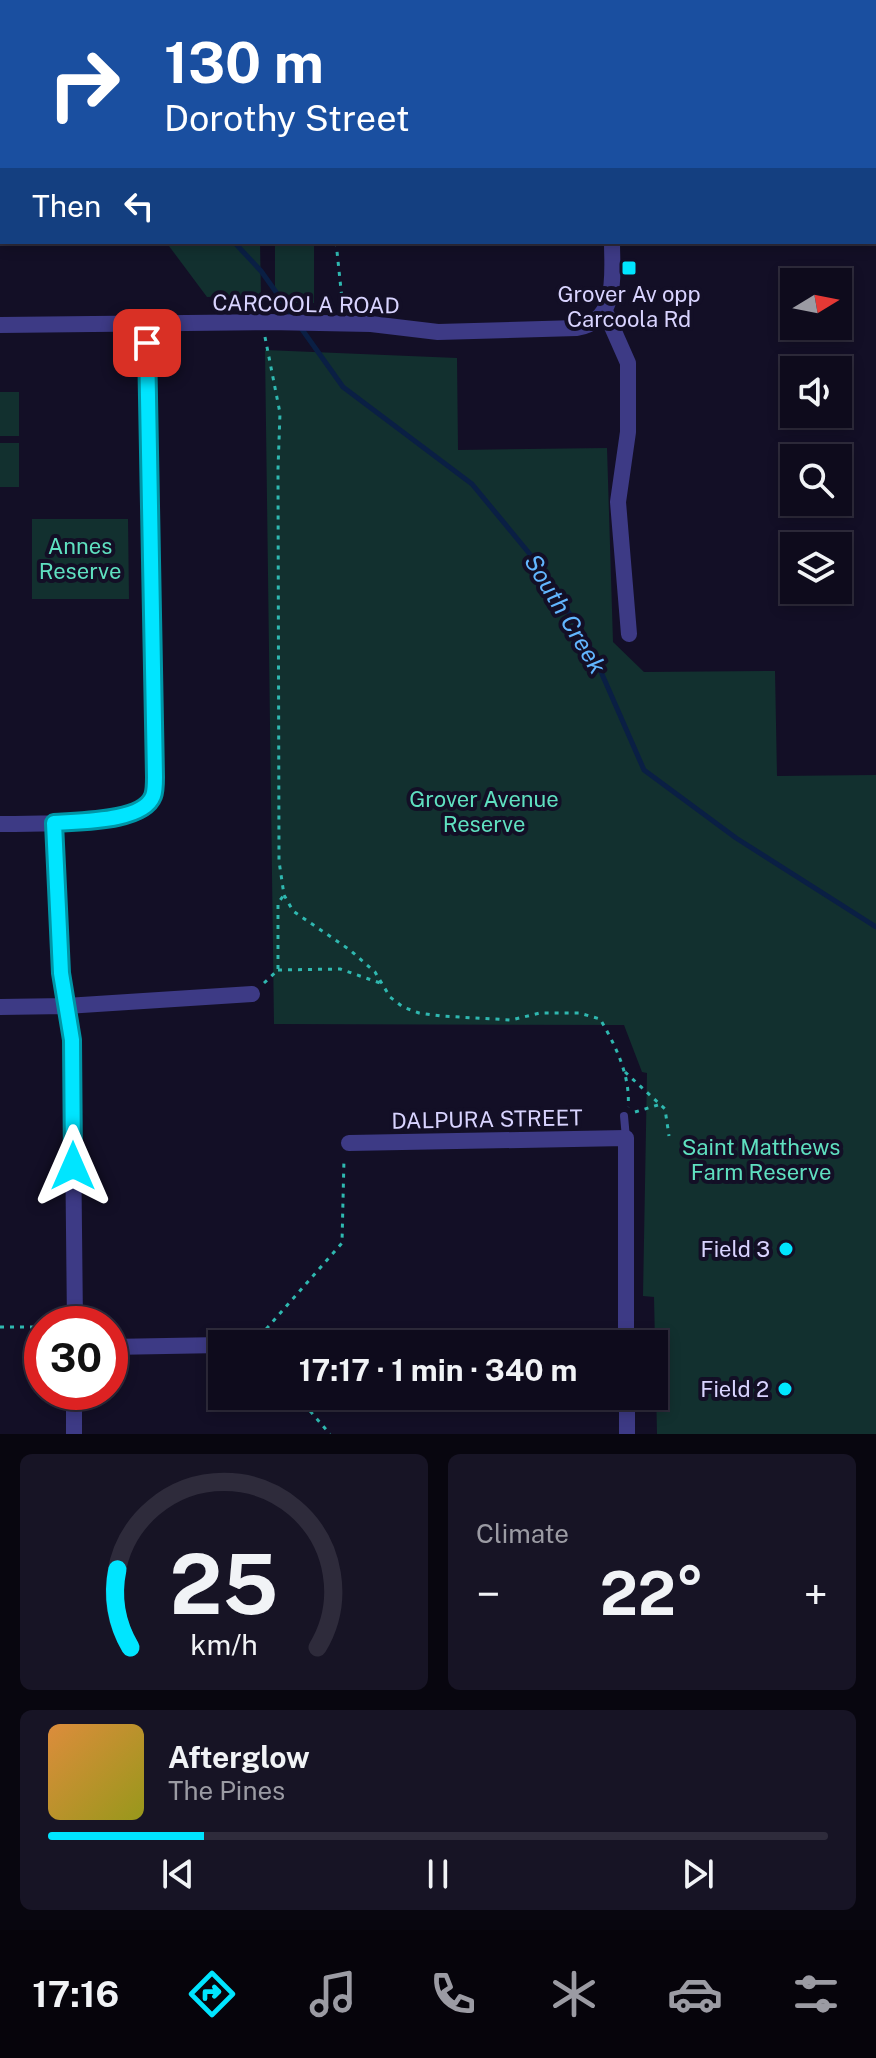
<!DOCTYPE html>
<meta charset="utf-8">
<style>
body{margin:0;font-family:"Public Sans",sans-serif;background:#171425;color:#f1f3f6;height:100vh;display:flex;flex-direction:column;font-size:30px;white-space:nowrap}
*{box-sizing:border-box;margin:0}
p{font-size:26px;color:#9b9ba3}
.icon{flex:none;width:44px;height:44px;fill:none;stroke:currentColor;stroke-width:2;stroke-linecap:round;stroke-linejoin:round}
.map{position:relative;height:1434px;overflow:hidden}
.side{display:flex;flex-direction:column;gap:20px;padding:20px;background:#08060f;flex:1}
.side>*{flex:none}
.guide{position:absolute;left:0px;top:0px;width:876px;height:244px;box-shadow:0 4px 12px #0003,0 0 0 2px #2e2b3b;background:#1a4fa0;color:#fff;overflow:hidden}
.needle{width:52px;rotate:80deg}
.tools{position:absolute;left:780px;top:268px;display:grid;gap:16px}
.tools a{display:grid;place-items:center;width:72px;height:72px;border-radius:0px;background:#0e0b1c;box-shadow:0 4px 12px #0003,0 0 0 2px #2e2b3b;font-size:40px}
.speed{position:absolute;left:24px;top:1306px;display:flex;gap:16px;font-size:40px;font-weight:700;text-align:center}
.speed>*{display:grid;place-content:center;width:104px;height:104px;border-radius:50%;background:#0e0b1c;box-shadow:0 4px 12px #0003,0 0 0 2px #2e2b3b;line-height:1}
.speed .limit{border:12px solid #d22;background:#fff;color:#111}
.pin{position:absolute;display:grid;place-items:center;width:68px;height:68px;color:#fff;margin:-34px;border-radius:16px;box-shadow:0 4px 12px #0006}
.me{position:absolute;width:88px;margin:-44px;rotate:0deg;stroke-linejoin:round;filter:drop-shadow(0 0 6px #0008)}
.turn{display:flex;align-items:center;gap:28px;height:168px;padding:0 32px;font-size:36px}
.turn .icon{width:104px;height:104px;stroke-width:2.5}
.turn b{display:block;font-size:56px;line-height:68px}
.then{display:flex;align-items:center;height:76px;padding:0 32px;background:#0003;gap:16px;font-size:30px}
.big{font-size:60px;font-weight:700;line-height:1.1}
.side .widget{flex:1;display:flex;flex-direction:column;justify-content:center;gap:12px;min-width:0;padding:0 28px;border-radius:12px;background:#171425}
.side .dial{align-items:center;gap:0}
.dial svg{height:208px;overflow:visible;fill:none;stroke:#2e2b3b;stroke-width:7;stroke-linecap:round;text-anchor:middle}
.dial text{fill:#f1f3f6;stroke:none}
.song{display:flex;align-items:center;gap:24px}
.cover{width:96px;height:96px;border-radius:12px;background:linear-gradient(135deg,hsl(30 70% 55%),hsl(60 70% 35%))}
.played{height:8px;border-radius:4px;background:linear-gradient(90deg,#00e5ff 20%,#2e2b3b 20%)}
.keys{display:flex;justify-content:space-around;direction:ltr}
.heat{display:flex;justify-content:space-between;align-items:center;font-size:44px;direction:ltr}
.side .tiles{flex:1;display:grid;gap:20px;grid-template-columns:1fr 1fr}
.widget:last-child{grid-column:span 2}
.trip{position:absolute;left:208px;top:1330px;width:460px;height:80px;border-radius:0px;background:#0e0b1c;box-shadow:0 4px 12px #0003,0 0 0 2px #2e2b3b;font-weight:700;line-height:80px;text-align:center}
.tabs{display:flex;height:128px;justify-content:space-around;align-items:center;background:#06040b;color:#9b9ba3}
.tabs .icon{width:56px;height:56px}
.tabs .selected{color:#00e5ff}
.tabs b{font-size:36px;color:#f1f3f6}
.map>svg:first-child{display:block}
.green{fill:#12302f}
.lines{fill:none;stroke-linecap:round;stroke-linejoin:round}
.stream{stroke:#0a1f44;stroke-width:5}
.path{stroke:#2fb8b0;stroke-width:3;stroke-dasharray:4 6;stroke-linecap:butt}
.lane{stroke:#3d3a85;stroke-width:8}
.street{stroke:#3d3a85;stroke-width:16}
.secondary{stroke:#6f6bff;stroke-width:20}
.route-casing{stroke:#0095a6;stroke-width:20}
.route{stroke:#00e5ff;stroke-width:14}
.poi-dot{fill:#00e5ff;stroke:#130f26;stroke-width:3}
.labels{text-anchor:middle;stroke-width:8;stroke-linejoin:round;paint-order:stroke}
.poi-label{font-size:22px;fill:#d9d4ff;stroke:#130f26;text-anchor:end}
.street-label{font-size:22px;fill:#d9d4ff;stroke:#130f26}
.park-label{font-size:22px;fill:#5fe0c0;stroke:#130f26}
.water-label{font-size:24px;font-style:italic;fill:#62b6ff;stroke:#130f26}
</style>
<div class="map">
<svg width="876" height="1434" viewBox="0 0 876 1434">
<rect width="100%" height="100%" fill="#130f26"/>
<path class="green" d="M166,242H260L261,296L207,297Z
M275,242H314V303H275Z
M265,350L457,358L458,450L607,448L613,642L644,672L775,671L777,776L876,775V1434H657L654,1297L643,1296L647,1073L642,1072L624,1025L274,1024Z
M0,392H19V436H0Z
M0,443H19V487H0Z
M32,519H128L129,599H32Z"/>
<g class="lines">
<path class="stream" d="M0,131H2
M234,242L261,271L296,320
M301,328L343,387L472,484L543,570L591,649L644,770L736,838L876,927"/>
<path class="path" d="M0,52L2,53
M336,242L342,299
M265,337L280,413L278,469L279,861L284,895L293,911L350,950L375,972L390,997L403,1007L419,1013L441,1016L511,1020L540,1013H579L600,1019C615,1044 631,1077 628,1107
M278,970L340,969L383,984
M264,983L278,970V903L284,895
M625,1072L665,1109L669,1136
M635,1112L658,1105
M0,1327H42
M253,1344L342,1243L344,1158
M297,1396L330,1434"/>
<path class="lane" d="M624,1116L626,1138"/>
<path class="street" d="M605,311L628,363V432L618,502L629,634
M0,325L268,322L371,324L438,332L577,328C619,320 612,275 612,242
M54,823L61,973L72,1040L75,1324
M0,824C29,824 120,824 142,810C154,802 154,790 155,777L147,324
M0,1007L66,1006L252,994
M349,1143L626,1138V1344
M110,1347L222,1345
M627,1396V1434
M74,1434V1392"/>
<path class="secondary" d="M302,0L304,2
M606,2H618
M874,15H876"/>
</g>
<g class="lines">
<g class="route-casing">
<path id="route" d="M73,1166L72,1040L61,973L54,823C79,821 143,822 153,796C155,791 155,783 155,777L147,343"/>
</g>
<use href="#route" class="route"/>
</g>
<g class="poi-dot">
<rect x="621" y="260" width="16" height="16" rx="4"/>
<circle cx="786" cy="1249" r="8"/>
<circle cx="785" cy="1389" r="8"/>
</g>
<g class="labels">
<g class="poi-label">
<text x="629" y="302" text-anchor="middle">Grover Av opp<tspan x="629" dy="25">Carcoola Rd</tspan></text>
<text x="770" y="1257">Field 3</text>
<text x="769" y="1397">Field 2</text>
</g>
<g class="street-label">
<text transform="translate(306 304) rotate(1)" y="8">CARCOOLA ROAD</text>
<text transform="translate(487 1119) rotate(-1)" y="8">DALPURA STREET</text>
</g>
<g class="park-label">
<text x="80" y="554">Annes<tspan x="80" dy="25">Reserve</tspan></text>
<text x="484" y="807">Grover Avenue<tspan x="484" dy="25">Reserve</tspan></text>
<text x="761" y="1155">Saint Matthews<tspan x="761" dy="25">Farm Reserve</tspan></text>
</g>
<g class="water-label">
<text transform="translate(565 614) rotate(59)" y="8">South Creek</text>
</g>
</g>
</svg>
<div class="tools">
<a><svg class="needle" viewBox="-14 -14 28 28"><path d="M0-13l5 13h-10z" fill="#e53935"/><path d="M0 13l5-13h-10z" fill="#9b9ba3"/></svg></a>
<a><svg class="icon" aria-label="sound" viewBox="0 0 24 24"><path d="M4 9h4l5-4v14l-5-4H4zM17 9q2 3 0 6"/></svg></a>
<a><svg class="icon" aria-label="search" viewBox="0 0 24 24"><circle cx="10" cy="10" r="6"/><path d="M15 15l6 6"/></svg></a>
<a><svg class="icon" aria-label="layers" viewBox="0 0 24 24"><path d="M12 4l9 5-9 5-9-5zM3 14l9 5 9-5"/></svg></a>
</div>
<div class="speed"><div class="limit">30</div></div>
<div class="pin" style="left:147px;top:343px;background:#d93025"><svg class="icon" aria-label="arrive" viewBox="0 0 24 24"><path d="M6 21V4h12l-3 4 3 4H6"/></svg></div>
<svg class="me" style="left:73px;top:1166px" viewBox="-20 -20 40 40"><path d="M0-17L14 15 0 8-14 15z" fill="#00e5ff" stroke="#fff" stroke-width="4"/></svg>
<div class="trip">17:17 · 1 min · 340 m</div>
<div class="guide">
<div class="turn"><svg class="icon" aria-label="right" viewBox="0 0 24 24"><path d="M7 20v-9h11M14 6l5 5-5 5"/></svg><div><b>130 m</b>Dorothy Street</div></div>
<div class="then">Then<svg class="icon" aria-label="left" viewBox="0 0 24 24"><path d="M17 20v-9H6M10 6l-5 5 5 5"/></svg></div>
</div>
</div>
<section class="side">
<div class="tiles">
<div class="widget dial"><svg viewBox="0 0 100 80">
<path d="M14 69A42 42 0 1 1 86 69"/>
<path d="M14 69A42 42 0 0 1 9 39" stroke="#00e5ff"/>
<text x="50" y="56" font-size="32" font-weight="700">25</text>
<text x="50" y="72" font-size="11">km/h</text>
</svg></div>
<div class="widget"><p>Climate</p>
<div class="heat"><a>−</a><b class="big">22°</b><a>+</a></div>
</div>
<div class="widget">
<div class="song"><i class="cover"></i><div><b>Afterglow</b><p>The Pines</p></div></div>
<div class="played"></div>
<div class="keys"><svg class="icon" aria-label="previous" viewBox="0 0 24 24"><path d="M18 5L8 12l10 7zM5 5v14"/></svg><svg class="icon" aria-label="pause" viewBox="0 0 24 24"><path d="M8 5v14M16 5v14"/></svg><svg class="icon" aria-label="next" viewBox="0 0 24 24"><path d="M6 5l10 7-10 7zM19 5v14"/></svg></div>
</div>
</div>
</section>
<nav class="tabs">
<b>17:16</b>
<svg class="icon selected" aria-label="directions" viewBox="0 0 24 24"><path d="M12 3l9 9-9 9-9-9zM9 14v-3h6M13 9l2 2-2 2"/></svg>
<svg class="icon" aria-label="music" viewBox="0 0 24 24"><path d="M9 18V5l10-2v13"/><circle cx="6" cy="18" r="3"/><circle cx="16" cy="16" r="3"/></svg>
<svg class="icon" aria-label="phone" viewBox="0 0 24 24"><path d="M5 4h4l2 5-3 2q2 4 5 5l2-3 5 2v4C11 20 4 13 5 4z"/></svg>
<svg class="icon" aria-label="climate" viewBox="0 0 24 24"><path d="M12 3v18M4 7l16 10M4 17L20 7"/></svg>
<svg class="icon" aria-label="car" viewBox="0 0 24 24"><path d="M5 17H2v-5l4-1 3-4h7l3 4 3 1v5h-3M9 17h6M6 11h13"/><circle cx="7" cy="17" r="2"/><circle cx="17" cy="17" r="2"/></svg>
<svg class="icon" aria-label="filters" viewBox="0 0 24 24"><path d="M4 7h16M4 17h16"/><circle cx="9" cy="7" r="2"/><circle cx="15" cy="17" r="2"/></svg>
</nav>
